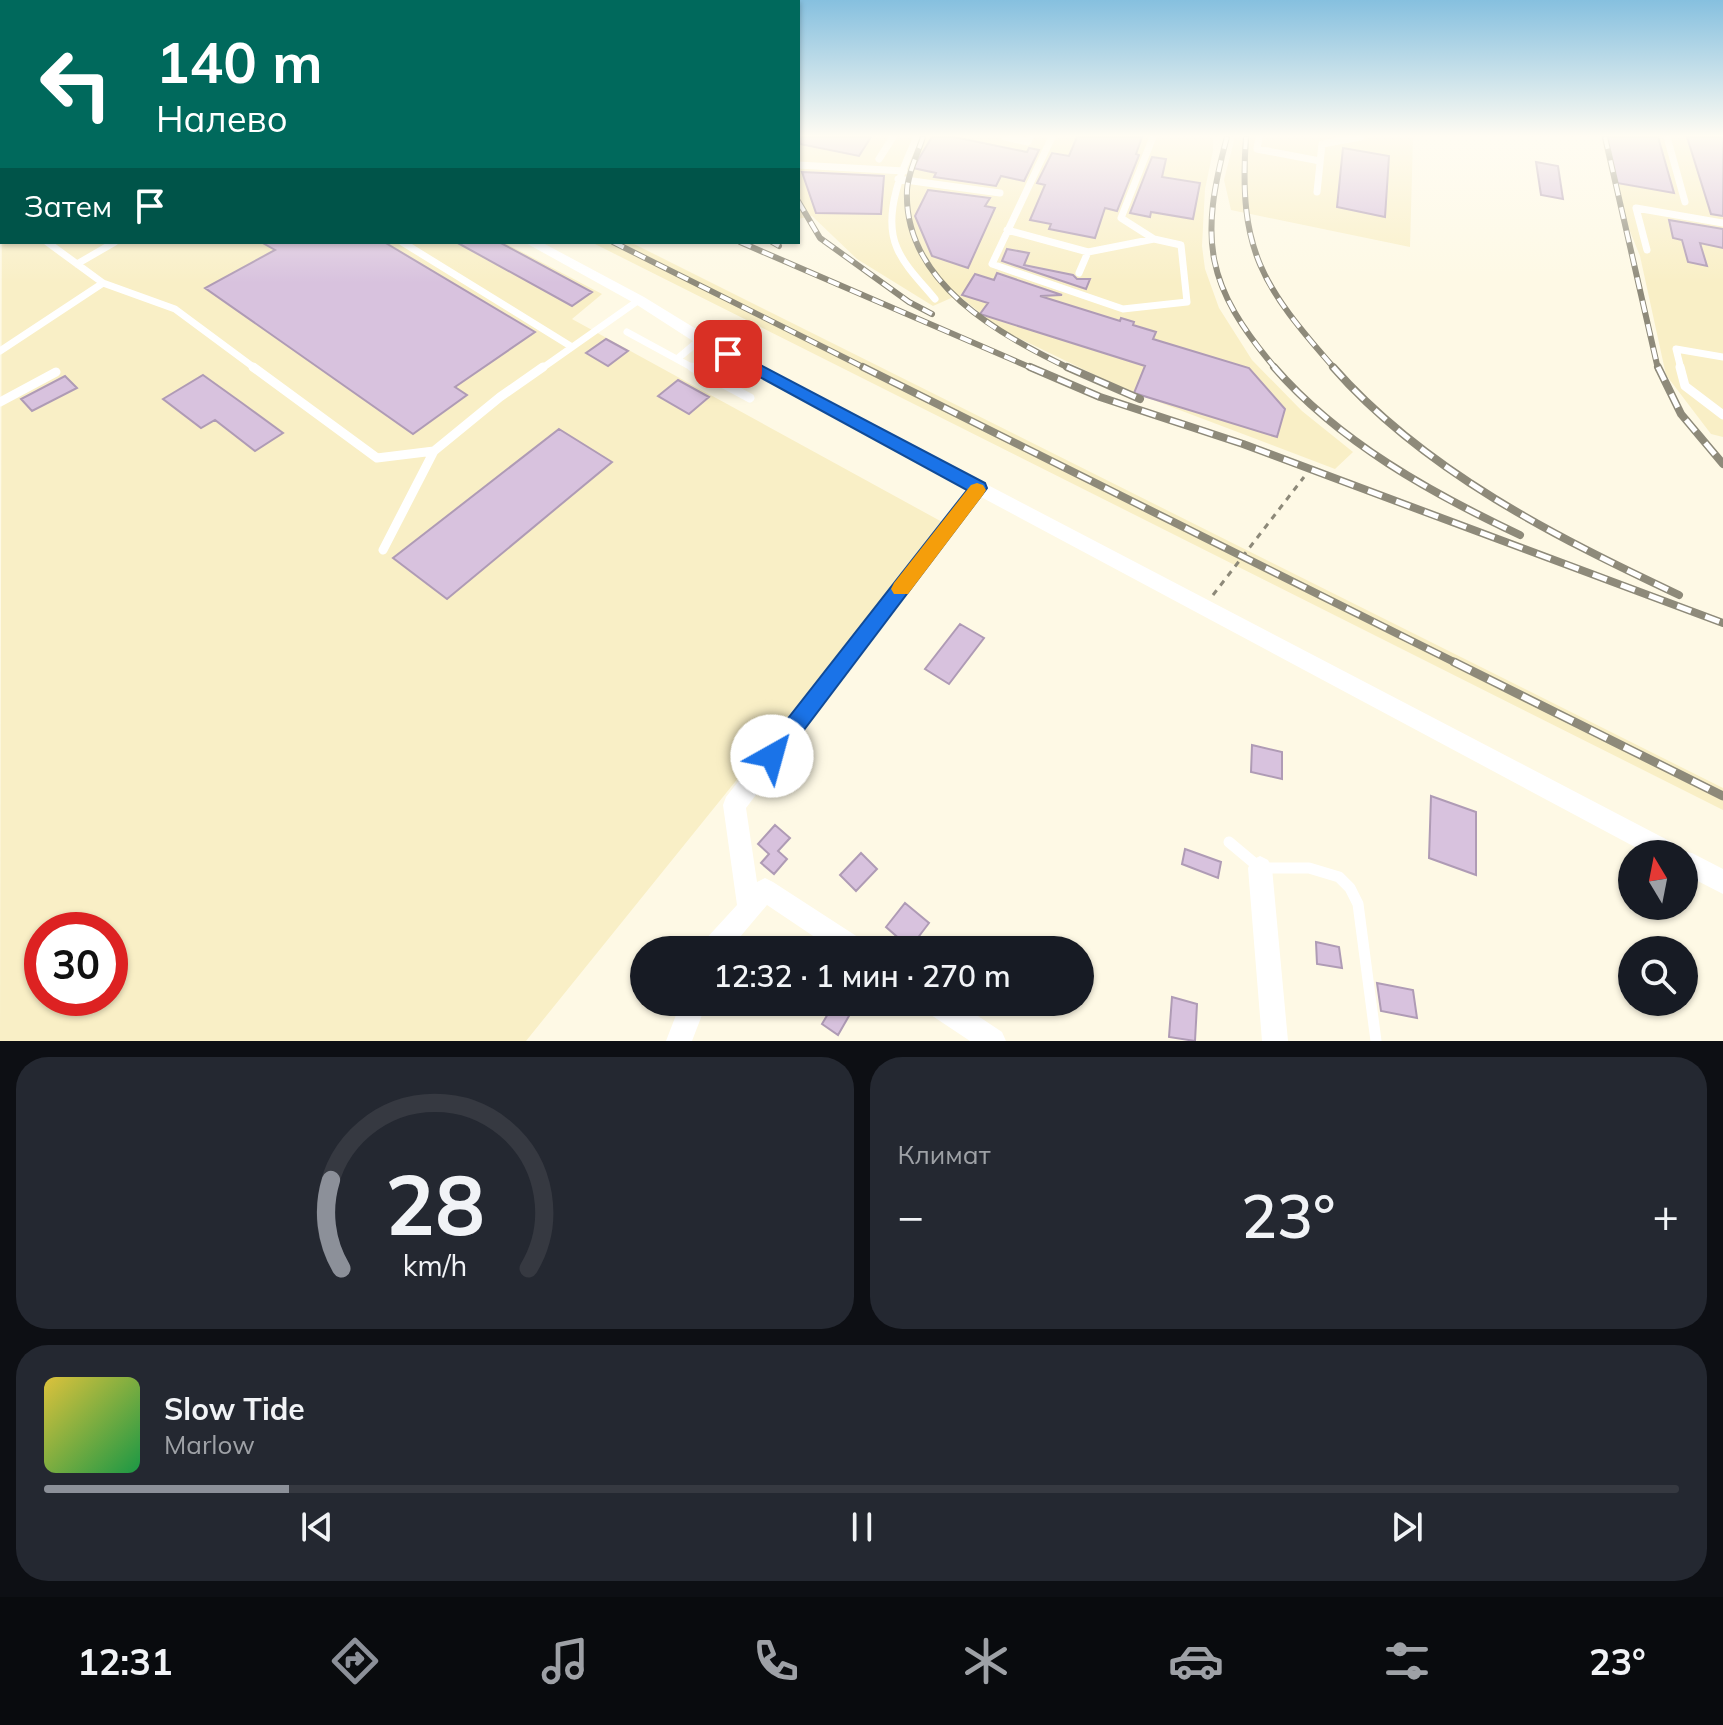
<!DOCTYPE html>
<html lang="ru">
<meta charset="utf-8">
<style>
body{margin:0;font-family:Mulish,sans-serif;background:#242831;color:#f1f3f6;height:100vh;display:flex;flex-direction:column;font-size:30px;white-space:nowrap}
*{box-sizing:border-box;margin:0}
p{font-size:26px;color:#9ea1a6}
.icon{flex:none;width:44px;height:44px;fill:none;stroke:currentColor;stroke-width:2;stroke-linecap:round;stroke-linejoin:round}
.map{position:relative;height:1041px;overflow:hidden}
.details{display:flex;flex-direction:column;gap:16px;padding:16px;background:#0d0f14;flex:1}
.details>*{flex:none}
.top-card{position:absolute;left:0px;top:0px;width:800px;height:244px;box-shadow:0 2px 6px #0004;background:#00695c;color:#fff;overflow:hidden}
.needle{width:52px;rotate:350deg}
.tools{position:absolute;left:1618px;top:840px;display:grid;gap:16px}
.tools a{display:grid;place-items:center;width:80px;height:80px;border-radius:50%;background:#171b24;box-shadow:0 2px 6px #0004;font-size:40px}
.speed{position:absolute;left:24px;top:912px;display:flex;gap:16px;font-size:40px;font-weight:700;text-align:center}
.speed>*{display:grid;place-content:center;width:104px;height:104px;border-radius:50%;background:#171b24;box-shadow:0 2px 6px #0004;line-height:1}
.speed .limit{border:12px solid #d22;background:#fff;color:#111}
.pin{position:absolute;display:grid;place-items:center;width:68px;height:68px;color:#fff;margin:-34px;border-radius:16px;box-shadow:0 4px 12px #0006}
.me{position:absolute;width:88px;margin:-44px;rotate:38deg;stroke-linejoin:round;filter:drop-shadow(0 0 6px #0008)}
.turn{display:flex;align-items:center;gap:28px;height:168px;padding:0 24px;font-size:36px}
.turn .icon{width:104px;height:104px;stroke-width:2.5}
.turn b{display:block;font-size:56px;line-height:68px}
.then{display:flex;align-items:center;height:76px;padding:0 24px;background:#0003;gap:16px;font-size:30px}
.big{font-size:60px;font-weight:600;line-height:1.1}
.details .tile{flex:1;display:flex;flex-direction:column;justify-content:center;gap:12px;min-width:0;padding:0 28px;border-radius:32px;background:#242831}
.details .dial{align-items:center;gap:0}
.dial svg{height:208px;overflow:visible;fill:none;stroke:#363941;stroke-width:7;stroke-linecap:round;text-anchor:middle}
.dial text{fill:#f1f3f6;stroke:none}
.song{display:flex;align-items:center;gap:24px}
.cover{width:96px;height:96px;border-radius:12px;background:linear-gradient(135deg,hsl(50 70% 55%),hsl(140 70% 35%))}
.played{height:8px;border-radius:4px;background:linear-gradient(90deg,#8c9099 15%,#363941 15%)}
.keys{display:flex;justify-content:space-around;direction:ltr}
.heat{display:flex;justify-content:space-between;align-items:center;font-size:44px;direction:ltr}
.details .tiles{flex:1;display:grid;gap:16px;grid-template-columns:1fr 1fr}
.tile:last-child{grid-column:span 2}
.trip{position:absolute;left:630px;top:936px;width:464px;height:80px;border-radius:40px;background:#171b24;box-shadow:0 2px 6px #0004;font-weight:600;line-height:80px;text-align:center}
.tab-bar{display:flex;height:128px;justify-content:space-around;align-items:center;background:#090b0e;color:#9ea1a6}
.tab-bar .icon{width:56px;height:56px}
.tab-bar .active{color:#8c9099}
.tab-bar b{font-size:36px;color:#f1f3f6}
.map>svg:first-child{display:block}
.built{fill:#f9efc6;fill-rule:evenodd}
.building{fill:#d8c2de;stroke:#af9bb5;stroke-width:2}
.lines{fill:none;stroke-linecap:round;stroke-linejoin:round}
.path{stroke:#8d8979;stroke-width:3;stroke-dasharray:6 6;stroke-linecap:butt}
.service-far2{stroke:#fff;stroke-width:7}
.service-far1{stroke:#fff;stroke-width:9}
.service{stroke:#fff;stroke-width:11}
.minor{fill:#fff;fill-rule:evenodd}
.rail-far2-casing{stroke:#8e8a7a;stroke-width:6}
.rail-far1-casing{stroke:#8e8a7a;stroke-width:8}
.rail-casing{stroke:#8e8a7a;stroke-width:9}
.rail-far2{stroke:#fff;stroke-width:4;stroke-dasharray:12;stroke-linecap:butt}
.rail-far1{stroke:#fff;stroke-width:5;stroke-dasharray:15;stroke-linecap:butt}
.rail{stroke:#fff;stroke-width:6;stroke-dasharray:19;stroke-linecap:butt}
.route{fill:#1a73e8;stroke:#114b97;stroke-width:2}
.slow{fill:#f59e0b}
</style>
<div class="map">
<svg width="1723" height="1041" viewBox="0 0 1723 1041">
<rect width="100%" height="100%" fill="#fef9e5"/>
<path class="built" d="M798,137H1213V151L1205,189L1202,246L1205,269L1219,308L1252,360L1302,411L1353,452L1335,469L1124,389L1000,329L958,295L933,306L857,259L812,216L798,219Z
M1235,137H1413L1410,247L1231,210L1224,180Z
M1601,137H1723V437L1711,434L1666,375L1640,256L1616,197Z
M2,149V242H503L602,294L572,319L944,523L526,1041H0ZM42,930H110V998H42Z
M591,242H630L1723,788V810Z"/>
<path class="building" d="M801,137H871L859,156L800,144Z
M932,137H954L1027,152L1029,148L1039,150L1024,181L1001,176L996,186L934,177L936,173L913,168Z
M1077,137H1142L1136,154L1139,155L1117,211L1105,208L1095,238L1049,229L1051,224L1030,220L1045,185L1037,183L1052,153L1069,156Z
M1606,137H1658L1674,193L1617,183Z
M1687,137H1723V216L1711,214Z
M1343,148L1389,156L1385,217L1337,207Z
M1152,157L1166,159L1162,177L1200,183L1193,219L1151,212L1150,217L1130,213Z
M1536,162L1558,166L1563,199L1541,195Z
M802,172L884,176L881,214L816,213Z
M928,190L990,198L985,206L995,208L968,268L932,256L915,216Z
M1669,220L1723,229V248L1700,243L1707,266L1688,262L1682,240L1673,238Z
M261,242H384L535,332L455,387L467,395L413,434L205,288L275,250Z
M456,242H499L592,292L572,306Z
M1007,249L1029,253L1024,265L1073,275L1077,279H1090L1086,289L1002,261Z
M997,273L1062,295L1040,296L1120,321L1121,318L1134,322L1133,325L1156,332L1153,339L1249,368L1285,409L1277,437L1134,393L1145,366L980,314L988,303L962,295L975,274L994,280Z
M606,339L628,351L608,366L586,353Z
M203,375L242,403L283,433L255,451L215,420L201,428L163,399Z
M65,376L77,388L32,411L21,399Z
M678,380L709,397L689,414L658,396Z
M559,429L612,462L447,599L393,558Z
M960,624L984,638L949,684L925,669Z
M1252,745L1282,752V779L1251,772Z
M1431,796L1476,812V875L1429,858Z
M775,825L790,838L778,851L787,859L774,874L761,863L769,854L758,844Z
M1185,849L1221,862L1218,878L1182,864Z
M861,853L877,869L856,891L840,875Z
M905,903L929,923L910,948L886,927Z
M1316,942L1339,947L1342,968L1317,964Z
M1377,983L1413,990L1417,1018L1381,1011Z
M1172,997L1197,1004L1195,1041L1169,1037Z
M835,1002H857L838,1035L822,1024Z"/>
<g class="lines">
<path class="path" d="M1213,595L1304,477"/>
<path class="service-far2" d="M917,137C903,167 882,214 897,248C905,267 922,283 935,299
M1005,137L1028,142L1030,137
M1052,137L992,264L1123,309L1187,302L1181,245L1154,239L1121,218L1153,137
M1259,137L1257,149L1320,161
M1667,137L1685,202
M879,159L893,137
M798,165L904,171
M898,179L1000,193
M1317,192L1322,144L1361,137
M1007,230L1088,252L1154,239
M47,242L103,283L175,309L256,369
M402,242L572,347
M1647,250L1636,208L1723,223
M77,264L115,242
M1079,273L1088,252
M627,332L695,369
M0,351L103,283
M677,359L701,339
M541,369L639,300
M1681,369L1676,349L1723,357"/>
<path class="service-far1" d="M253,367L377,458L434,451L500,397L543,367
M692,367L750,398
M1680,367L1685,386L1723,415
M0,402L56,372
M383,550L434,451"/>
<path class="service" d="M1229,842L1260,868H1309L1339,877L1350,888L1358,904L1376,1041"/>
<path class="minor" d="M524,242H541L644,297L706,335L984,483L1679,846L1681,851L1692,853L1723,869V894L1684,874V854H1648L981,497L746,808L757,882L765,878L773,882L864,941L867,950H834L767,905L729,950H701L704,941L737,905L723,805L726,797L967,490L696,343L634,303Z
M1260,856L1268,860L1272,868L1288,1041H1262L1248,868L1252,860Z
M681,1002H707L692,1041H666Z
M921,1002H957L1002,1032L1006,1041H970L925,1011Z"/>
<g class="rail-far2-casing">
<path id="rail-far2" d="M923,137C918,153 908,173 907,190C903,282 999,335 1071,369
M1227,137C1199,241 1205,285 1276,369
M1246,137C1238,251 1262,286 1335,369
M1605,137L1658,369
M798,201L820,238L909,302L932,314
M613,242L867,369
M740,242L1034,369
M772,242L779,246"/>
</g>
<g class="rail-far1-casing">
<path id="rail-far1" d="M863,367L1458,664
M1030,367L1100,397L1243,444L1723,623
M1067,367L1140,399
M1274,367C1339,442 1431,493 1520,535
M1333,367C1424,471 1556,537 1679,595
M1658,367L1681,414L1723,464"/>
</g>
<g class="rail-casing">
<path id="rail" d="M1454,662L1723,796"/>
</g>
<use href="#rail-far2" class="rail-far2"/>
<use href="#rail-far1" class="rail-far1"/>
<use href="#rail" class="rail"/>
</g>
<linearGradient id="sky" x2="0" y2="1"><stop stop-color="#86c0df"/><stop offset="0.48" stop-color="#fffcf3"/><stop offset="1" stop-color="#fffcf3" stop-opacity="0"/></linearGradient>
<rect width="1723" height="283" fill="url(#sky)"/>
<path class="route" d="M728,348L985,483L987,488L779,763L772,766L764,763L761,756L764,749L967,490L723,357V350Z"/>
<path class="slow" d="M977,483L983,485L986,490L983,495L908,594H894L891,589L894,583L971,485Z"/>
</svg>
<div class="tools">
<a><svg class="needle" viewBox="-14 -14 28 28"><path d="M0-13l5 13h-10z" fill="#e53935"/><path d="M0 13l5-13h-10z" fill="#9ea1a6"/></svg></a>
<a><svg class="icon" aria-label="search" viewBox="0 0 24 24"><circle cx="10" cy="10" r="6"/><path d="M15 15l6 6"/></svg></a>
</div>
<div class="speed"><div class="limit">30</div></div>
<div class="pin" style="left:728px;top:354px;background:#d93025"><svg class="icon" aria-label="arrive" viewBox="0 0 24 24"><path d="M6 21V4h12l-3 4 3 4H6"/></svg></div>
<svg class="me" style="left:772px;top:756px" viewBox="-20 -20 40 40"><circle r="19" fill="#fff"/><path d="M0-13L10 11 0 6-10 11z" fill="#1a73e8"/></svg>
<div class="trip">12:32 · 1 мин · 270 m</div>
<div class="top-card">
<div class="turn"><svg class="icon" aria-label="left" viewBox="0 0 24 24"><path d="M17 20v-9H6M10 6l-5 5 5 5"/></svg><div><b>140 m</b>Налево</div></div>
<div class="then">Затем<svg class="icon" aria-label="arrive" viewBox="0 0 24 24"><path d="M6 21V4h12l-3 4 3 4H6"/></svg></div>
</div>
</div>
<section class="details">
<div class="tiles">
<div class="tile dial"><svg viewBox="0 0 100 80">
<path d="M14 69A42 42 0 1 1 86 69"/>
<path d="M14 69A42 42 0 0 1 10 35" stroke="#8c9099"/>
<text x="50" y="56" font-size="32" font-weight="700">28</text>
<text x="50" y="72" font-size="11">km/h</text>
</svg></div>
<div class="tile"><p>Климат</p>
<div class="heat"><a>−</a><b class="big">23°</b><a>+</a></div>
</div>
<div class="tile">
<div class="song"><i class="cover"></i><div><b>Slow Tide</b><p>Marlow</p></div></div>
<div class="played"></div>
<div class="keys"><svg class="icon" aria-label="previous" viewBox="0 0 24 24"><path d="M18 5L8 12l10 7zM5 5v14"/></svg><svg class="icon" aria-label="pause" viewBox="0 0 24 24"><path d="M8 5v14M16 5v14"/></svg><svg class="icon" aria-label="next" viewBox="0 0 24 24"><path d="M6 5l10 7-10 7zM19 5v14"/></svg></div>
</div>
</div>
</section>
<nav class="tab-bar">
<b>12:31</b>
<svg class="icon active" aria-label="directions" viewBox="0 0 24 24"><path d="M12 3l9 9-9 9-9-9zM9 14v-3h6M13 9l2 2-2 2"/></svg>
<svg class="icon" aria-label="music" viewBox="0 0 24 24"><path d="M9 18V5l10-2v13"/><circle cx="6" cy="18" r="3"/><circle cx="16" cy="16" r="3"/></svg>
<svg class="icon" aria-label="phone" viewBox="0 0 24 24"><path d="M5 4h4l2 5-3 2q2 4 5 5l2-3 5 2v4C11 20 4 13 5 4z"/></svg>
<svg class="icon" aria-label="climate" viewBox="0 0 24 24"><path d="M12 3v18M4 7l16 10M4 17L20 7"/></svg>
<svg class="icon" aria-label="car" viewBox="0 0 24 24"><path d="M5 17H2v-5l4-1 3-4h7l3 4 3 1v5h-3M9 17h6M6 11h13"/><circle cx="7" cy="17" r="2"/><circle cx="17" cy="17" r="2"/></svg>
<svg class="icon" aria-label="filters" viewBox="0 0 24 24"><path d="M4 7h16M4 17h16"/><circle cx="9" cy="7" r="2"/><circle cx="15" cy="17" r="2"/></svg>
<b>23°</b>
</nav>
